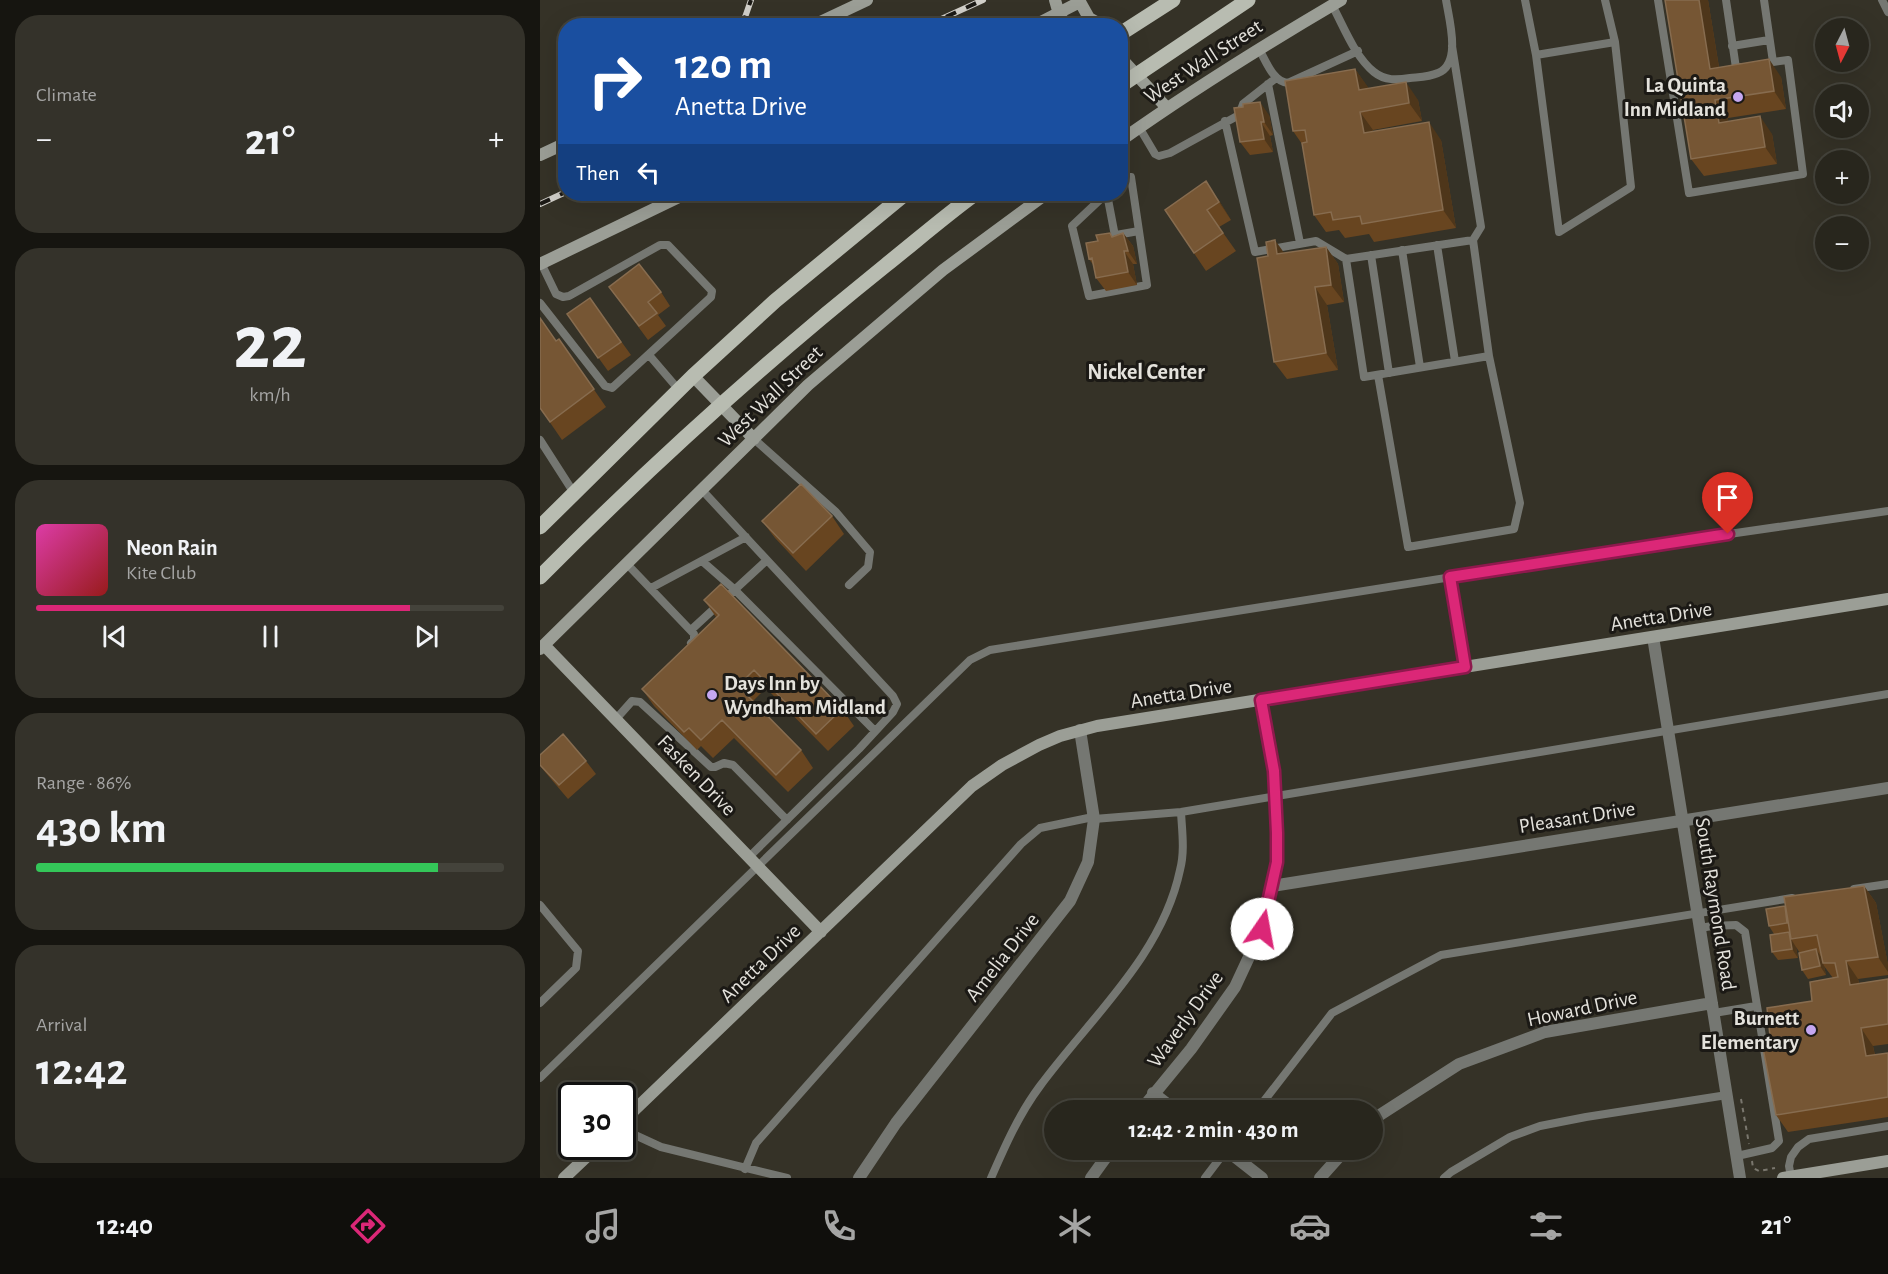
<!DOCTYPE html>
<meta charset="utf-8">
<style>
body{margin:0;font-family:"Alegreya Sans",sans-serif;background:#34322a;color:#f1f3f6;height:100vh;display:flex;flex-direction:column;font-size:22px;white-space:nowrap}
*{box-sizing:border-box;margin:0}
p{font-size:20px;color:#a5a5a4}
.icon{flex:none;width:33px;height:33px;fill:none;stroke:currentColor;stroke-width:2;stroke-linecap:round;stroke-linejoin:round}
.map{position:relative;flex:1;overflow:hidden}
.side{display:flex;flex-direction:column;gap:15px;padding:15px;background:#161510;width:540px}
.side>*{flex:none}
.hud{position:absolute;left:18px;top:18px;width:570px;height:183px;border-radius:24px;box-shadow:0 6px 24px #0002,0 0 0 2px #44433b;background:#1a4fa0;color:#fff;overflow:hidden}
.needle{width:39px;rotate:186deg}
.controls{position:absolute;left:1275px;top:18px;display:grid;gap:12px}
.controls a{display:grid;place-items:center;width:54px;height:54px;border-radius:50%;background:#28261d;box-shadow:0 6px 24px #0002,0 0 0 2px #44433b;font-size:30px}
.speed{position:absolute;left:18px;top:1082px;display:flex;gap:12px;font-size:30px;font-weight:700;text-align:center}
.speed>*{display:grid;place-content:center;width:78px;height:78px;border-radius:50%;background:#28261d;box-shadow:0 6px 24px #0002,0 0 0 2px #44433b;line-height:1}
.speed .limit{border:3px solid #111;border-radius:9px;background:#fff;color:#111}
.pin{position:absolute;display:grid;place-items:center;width:51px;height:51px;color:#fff;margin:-62px -26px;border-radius:50% 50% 50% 0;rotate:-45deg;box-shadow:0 0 6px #0007}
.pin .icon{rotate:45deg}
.me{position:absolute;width:66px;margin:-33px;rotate:12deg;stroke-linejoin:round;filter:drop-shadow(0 0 4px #0008)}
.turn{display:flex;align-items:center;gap:21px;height:126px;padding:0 18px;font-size:27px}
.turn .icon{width:78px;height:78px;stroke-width:2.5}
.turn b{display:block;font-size:42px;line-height:51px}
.then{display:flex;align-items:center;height:57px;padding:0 18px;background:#0003;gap:12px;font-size:22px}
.big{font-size:45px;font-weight:600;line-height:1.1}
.side .tile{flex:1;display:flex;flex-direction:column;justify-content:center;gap:9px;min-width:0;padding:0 21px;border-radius:24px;background:#34322a}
.side .dial{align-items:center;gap:0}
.dial b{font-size:78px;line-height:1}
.song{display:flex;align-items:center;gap:18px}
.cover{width:72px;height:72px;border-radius:9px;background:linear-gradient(135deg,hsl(320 70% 55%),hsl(0 70% 35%))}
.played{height:6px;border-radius:3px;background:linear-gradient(90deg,#db2777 80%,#44433b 80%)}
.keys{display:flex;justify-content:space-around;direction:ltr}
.heat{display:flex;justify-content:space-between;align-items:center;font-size:33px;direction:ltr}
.charge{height:9px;border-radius:4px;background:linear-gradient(90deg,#34c759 86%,#44433b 0)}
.trip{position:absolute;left:504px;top:1100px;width:339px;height:60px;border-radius:30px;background:#28261d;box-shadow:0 6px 24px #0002,0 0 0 2px #44433b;font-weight:600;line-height:60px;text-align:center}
.tabs{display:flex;height:96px;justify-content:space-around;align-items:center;background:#100f0c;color:#a5a5a4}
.tabs .icon{width:42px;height:42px}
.tabs .selected{color:#db2777}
.tabs b{font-size:27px;color:#f1f3f6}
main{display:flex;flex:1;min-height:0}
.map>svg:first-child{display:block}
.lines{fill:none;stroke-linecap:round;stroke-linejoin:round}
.path{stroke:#7a776e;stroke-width:2;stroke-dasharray:4.5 4.5;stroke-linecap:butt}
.lane{stroke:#757772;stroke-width:8}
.street{stroke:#757772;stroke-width:12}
.secondary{stroke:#9b9e96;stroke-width:12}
.primary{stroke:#b8bcb1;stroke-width:15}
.rail-casing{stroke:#d1cfc9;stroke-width:6}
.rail{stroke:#1b1915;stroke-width:4;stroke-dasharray:11;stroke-linecap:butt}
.wall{fill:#684520}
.shaded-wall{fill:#4e361a}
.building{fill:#765634;stroke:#876c4f;stroke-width:1.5}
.route-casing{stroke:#8e194d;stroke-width:15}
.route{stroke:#db2777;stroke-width:10}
.poi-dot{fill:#c5a7f1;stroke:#1b1915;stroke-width:2}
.labels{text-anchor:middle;stroke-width:6;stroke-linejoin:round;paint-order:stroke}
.street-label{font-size:21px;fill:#e4e2dc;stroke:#1b1915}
.poi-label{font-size:21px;font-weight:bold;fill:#e4e2dc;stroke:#1b1915;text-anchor:end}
.neighbourhood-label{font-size:22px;font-weight:bold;fill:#e4e2dc;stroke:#1b1915}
</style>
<main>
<section class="side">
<div class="tile"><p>Climate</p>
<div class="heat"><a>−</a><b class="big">21°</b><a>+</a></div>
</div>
<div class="tile dial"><b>22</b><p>km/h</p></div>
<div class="tile">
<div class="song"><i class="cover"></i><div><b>Neon Rain</b><p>Kite Club</p></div></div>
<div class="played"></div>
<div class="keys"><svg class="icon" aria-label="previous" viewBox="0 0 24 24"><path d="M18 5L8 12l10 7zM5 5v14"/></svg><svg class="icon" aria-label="pause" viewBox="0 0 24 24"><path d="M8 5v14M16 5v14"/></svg><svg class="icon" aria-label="next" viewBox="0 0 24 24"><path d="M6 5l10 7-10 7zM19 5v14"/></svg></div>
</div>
<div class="tile"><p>Range · 86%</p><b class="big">430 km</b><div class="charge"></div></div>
<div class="tile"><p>Arrival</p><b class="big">12:42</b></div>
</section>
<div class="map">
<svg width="1348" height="1178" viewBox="0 0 1348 1178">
<rect width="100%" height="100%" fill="#353227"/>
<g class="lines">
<path class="path" d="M1201,1099L1209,1144
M1212,1161L1213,1168L1219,1171L1235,1168"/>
<path class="lane" d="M985,0L996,55L1019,232L1091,187L1075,42L1065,0
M1118,0L1149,193L1263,174L1248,60L1233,62
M1186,0L1196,68L1201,67
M1224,0L1233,62L1230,63
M1342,0L1348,12
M792,5C804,27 815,57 834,72C845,81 857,80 870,78C879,77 889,77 898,73C922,64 909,19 906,0
M912,46L941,227L933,240L949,356L824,377L806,259L933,240
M1192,46L1229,40
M719,49C726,61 733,82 748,83L818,51
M996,55L1075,42
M728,84L760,243
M685,121L715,252L776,241L806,259
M599,127L615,154L619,156L630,153L699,115L703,104L736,78
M566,194L532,226L549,296L607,285L591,177L580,184
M576,235L599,231
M565,239L575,236L567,194
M897,245L915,361
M862,250L880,367
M831,255L849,373
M0,303L65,386L72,388L171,297L172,291L128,245H120L29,296L23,297L16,294L1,263
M109,355L139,390
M838,375L868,547L974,529L980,503L949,356
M214,439L296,512L330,552L328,567L309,585
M0,440L34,493
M162,490L353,696L357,704L353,712L319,749L209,857
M162,561L194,589L335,731
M87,564L154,634V640L151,643
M910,577L925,667
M111,588L206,537
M151,630L227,560
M76,719L92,701L100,702L171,767H175L184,763L193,765L247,820
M554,819L641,812L1348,694
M1314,889L1348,884
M0,905L38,951L36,968L0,1003
M1160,928L1172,926L1196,925L1205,932L1239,1141L1232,1148L1197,1156
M1174,1013L1216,1006
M0,1078L430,660L450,650L1120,544L1348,511
M717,1110L792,1013L901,955L1252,898
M82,1129L121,1147L247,1178
M205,1169L216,1143L481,844L500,828L553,817
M1251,1177L1249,1166L1251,1157L1258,1147L1269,1139L1348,1126
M451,1178C465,1146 479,1114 500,1086C550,1018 622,956 640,870C645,851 642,831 641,812
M665,1178L687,1149
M904,1178L911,1172L970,1137L1000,1126L1046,1117L1187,1095"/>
<path class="street" d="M1113,637L1200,1178
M732,886L1348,788
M613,1093L635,1110
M601,1110L651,1049L695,987L722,929L737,862V833L734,771L721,700
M832,1120L919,1064L1005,1032L1172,1003
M685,1149L722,1178
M319,1178L356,1123L530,901L548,862L554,819L540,730
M551,1178L572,1149
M780,1178L806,1149"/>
<path class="secondary" d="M515,0L519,14L527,26
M539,0L549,18L563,26
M272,26L327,0
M493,26L540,2
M580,57L627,108
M580,141C652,90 726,44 801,0
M0,155L26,143
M0,264L145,194
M153,376L214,439
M4,645L281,932
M0,649L268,385L403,270L506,194
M82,1122L432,786L462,765L499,745L520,736L557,726L1348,599
M24,1178L58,1146
M1243,1178L1348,1161"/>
<path class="primary" d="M580,34L633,0
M580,86L708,0
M0,527L153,376L235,301L365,194
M0,577C110,466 225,362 346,265C376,241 405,216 435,194"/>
<g class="rail-casing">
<path id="rail" d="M202,26L211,0
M386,26L443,0
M0,204L26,192"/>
</g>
<use href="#rail" class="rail"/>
</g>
<path class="wall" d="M1125,0H1168L1179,67L1241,77L1246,109L1188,118V122L1232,134L1237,164L1164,176L1151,159Z
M815,69L828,88L878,100L882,121L833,130V131L901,140L916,228L834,242L829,234L805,238L799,230L786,232L774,215L762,144L753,131Z
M729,115L733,135L730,136L733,152L710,155L700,142Z
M678,199L691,220L679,227L696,251L666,271L625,210Z
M583,233L593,246L597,264H593L597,285L566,291L556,278L554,266L549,259L558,241Z
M786,247L798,264L804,302L787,305L798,370L747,379L734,362L745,253Z
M69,287L121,292L130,306L118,315L126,326L108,340Z
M50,298L91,355L68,371L27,314Z
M19,339L66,407L22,440L0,408L16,341Z
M292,516L304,534L266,571L235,538L222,521Z
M164,600L302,709L314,726L288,751L226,688L213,701L261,750L273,768L248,792L194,738L173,758L161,746L157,750L114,706L102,689L176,617Z
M0,755L46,761L56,774L28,799L0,766Z
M1324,886L1336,903L1348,965V975L1318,979L1319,983L1348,979V1044L1333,1046L1335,1055L1348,1053V1117L1248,1132L1236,1115L1230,1036L1272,1001L1293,978L1284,966L1286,975L1268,979L1262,970L1260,953L1256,947L1258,958L1238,960L1232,952L1234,934L1229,926L1245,906Z"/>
<path class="shaded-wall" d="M1159,0H1168L1182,86L1170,69Z
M1229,59L1241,77L1246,109L1234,91Z
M815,69L828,87L831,107L819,90Z
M866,82L878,100L882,121L869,103Z
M1175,100L1188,118L1191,141L1179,123Z
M720,102L729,115L733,135L724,122Z
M820,112L833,130L836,151L824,133Z
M1220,116L1232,134L1237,164L1225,147Z
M721,122L730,136L733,152L724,139Z
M889,122L901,140L916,228L903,210Z
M666,181L678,199L691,220L679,202Z
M583,233L593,246L597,264L588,251Z
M735,240L747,257L737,254Z
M786,247L798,264L804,302L791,285Z
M584,251L593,264L597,285L588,272Z
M775,287L787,305L798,370L786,353Z
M1324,886L1336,903L1348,965V972L1338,957Z
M1251,939L1256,947L1258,958L1252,949Z
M1276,949L1282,958L1283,963L1284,966L1286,975L1280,966Z
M1306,961L1318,979L1323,1002L1310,985Z
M1321,1028L1333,1046L1338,1074L1326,1056Z"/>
<path class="building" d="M1125,0H1159L1170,69L1229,59L1234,91L1175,100L1179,123L1220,116L1225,147L1151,159Z
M815,69L819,90L866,82L869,103L820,112L824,133L889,122L903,210L822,224L820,216L793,220L791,212L774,215L762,143L767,142L765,130L753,131L745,81Z
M720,102L724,122H721L724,139L700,142L694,108L703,107V104Z
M666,181L679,202L667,210L683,233L654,253L625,210Z
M570,233L572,237L583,233L588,251H584L588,272L556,278L552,258L549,259L546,243L558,241L556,235Z
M735,240L737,254L786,247L791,285L775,287L786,353L734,362L717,258L728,256L726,242Z
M99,264L121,292L108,302L117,313L99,326L69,287Z
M50,298L81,342L58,358L27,314Z
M0,318L16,341L19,339L54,389L10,422L0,408Z
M261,484L292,516L253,553L222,521Z
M181,584L302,709L276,734L214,670L198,686L261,750L236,775L182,720L161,740L149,728L144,732L102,689L179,615L164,600Z
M23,734L46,761L19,785L0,765V755Z
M1324,886L1338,957L1306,961L1310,985L1348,979V1024L1321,1028L1326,1056L1348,1053V1097L1236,1115L1221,1038L1230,1036L1227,1008L1272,1001L1270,982L1298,977L1295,963H1283L1277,935L1251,939L1244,897Z
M1245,906L1247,923L1229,926L1226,909Z
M1249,932L1252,949L1232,952L1230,935Z
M1276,949L1280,966L1262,970L1259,953Z"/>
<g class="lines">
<g class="route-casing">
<path id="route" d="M722,929L737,862V833L734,771L721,700L925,667L910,577L1188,534"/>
</g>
<use href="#route" class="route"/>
</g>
<g class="poi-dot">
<circle cx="1198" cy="97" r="6"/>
<circle cx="172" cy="695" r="6"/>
<circle cx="1271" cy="1030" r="6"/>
</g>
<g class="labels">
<g class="street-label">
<text transform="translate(663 61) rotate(-33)" y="7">West Wall Street</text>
<text transform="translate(230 396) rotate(-44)" y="7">West Wall Street</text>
<text transform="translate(1121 616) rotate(-9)" y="7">Anetta Drive</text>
<text transform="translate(641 693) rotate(-9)" y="7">Anetta Drive</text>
<text transform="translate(157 775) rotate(46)" y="7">Fasken Drive</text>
<text transform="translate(1037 817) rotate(-9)" y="7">Pleasant Drive</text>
<text transform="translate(1176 904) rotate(81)" y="7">South Raymond Road</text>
<text transform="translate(462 957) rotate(-52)" y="7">Amelia Drive</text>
<text transform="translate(220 963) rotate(-44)" y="7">Anetta Drive</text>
<text transform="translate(1042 1008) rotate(-12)" y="7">Howard Drive</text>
<text transform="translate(645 1019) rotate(-54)" y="7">Waverly Drive</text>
</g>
<g class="poi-label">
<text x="1186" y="92">La Quinta<tspan x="1186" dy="24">Inn Midland</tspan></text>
<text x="184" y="690" text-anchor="start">Days Inn by<tspan x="184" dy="24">Wyndham Midland</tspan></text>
<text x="1259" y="1025">Burnett<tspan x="1259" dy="24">Elementary</tspan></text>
</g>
<g class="neighbourhood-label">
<text x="606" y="379">Nickel Center</text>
</g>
</g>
</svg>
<div class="controls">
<a><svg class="needle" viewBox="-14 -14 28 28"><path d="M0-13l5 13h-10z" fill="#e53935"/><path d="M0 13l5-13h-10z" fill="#a5a5a4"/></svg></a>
<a><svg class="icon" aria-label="sound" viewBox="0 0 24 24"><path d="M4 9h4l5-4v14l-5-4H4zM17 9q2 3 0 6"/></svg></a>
<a>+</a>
<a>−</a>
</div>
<div class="speed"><div class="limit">30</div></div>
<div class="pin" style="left:1188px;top:534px;background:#d93025"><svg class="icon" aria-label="arrive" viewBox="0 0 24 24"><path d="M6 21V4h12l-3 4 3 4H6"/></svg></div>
<svg class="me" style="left:722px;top:929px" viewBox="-20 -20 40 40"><circle r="19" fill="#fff"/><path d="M0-13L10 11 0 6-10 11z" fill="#db2777"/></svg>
<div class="trip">12:42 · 2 min · 430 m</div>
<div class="hud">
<div class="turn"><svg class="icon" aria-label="right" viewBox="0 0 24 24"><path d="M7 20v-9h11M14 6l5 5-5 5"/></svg><div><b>120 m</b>Anetta Drive</div></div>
<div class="then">Then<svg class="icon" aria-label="left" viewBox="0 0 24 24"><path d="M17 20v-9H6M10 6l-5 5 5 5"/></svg></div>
</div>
</div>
</main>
<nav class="tabs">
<b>12:40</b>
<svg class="icon selected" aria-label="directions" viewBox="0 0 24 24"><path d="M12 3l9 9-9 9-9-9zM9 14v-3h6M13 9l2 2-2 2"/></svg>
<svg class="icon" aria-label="music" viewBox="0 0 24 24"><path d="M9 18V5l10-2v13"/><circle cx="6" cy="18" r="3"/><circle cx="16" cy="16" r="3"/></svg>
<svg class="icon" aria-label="phone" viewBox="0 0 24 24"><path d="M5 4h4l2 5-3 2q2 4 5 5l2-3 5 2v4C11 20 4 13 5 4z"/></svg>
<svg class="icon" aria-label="climate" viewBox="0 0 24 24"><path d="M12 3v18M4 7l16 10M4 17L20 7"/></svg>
<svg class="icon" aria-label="car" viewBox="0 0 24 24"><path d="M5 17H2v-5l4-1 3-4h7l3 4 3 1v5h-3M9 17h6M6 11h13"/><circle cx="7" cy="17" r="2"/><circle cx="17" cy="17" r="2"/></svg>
<svg class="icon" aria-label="filters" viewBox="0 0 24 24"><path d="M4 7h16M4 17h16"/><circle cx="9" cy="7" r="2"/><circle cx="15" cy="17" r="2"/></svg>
<b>21°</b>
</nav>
